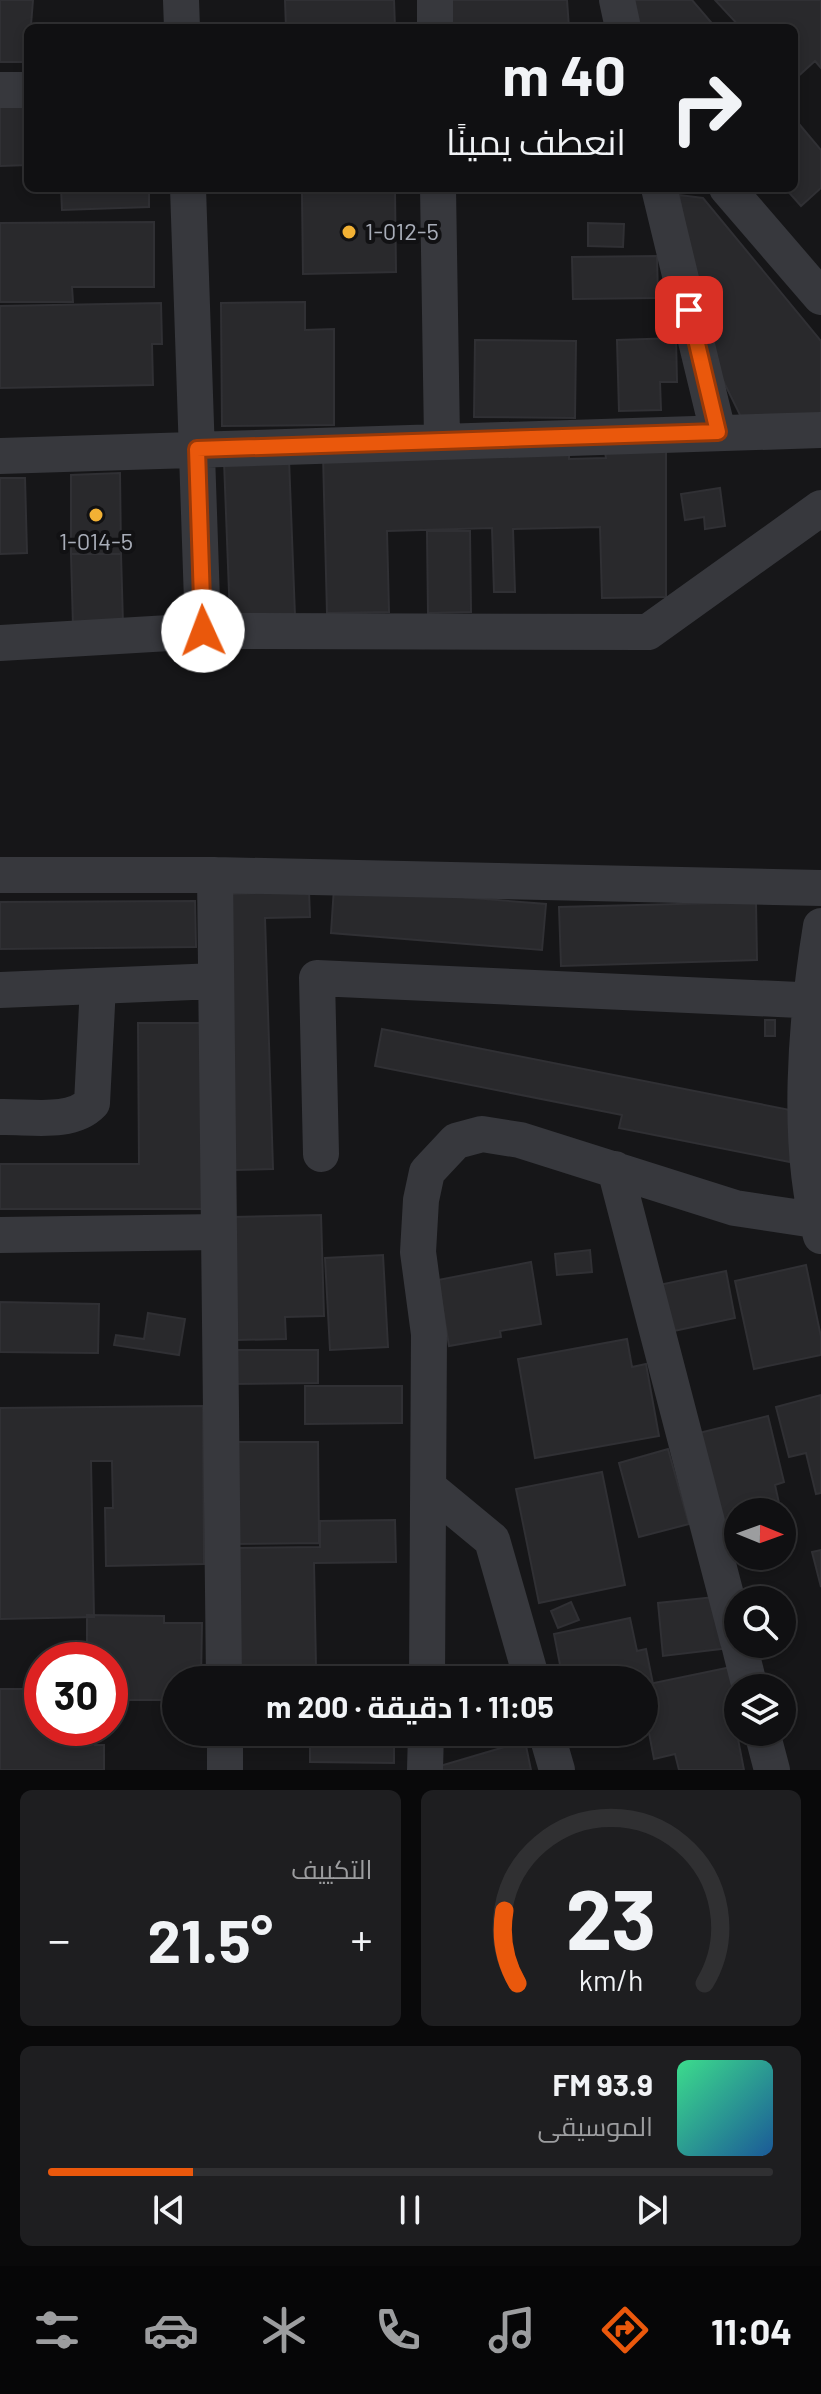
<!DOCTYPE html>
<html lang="ar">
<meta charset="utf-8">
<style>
body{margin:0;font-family:Barlow,Cairo,sans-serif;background:#1e1e20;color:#f1f3f6;direction:rtl;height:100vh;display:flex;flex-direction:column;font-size:30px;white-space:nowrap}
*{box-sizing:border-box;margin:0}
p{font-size:26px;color:#9c9d9f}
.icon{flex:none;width:44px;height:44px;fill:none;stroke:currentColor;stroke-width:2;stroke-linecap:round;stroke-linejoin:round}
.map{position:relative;height:1770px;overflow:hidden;direction:ltr}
.panel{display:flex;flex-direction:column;gap:20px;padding:20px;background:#09090a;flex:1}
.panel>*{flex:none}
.hud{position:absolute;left:24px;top:24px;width:774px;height:168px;border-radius:12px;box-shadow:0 4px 12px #0003,0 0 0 2px #303032;direction:rtl;background:#101012;color:#f1f3f6;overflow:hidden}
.needle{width:52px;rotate:91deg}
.controls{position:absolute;left:724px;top:1498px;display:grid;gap:16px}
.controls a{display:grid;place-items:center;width:72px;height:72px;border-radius:50%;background:#101012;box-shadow:0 4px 12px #0003,0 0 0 2px #303032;font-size:40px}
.speed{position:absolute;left:24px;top:1642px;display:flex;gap:16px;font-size:40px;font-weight:700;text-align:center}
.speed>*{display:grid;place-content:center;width:104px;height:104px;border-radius:50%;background:#101012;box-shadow:0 4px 12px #0003,0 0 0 2px #303032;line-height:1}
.speed .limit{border:12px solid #d22;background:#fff;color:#111}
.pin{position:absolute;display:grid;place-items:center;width:68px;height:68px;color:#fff;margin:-34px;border-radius:16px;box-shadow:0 4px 12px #0006}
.me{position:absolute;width:88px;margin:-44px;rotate:358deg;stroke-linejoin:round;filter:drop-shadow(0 0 6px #0008)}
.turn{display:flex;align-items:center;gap:28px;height:168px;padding:0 40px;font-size:36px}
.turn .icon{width:104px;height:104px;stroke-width:2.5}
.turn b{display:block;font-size:56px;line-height:68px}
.big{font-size:60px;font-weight:700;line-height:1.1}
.panel .tile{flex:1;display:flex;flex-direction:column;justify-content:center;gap:12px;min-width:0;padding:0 28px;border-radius:12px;background:#1e1e20}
.panel .dial{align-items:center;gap:0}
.dial svg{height:208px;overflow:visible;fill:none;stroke:#303032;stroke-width:7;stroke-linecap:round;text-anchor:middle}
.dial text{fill:#f1f3f6;stroke:none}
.song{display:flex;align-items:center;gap:24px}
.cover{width:96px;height:96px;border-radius:12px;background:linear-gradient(135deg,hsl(150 70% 55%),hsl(210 70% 35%))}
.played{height:8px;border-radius:4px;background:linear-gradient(90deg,#ea580c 20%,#303032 20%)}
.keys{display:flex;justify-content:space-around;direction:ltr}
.heat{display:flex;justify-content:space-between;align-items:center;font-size:44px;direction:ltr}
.panel .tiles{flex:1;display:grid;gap:20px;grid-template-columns:1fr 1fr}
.tile:last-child{grid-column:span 2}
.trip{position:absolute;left:162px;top:1666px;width:496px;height:80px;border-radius:40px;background:#101012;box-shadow:0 4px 12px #0003,0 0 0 2px #303032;font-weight:700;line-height:80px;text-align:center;direction:rtl}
.tab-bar{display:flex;height:128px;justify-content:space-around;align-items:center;background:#060607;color:#9c9d9f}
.tab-bar .icon{width:56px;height:56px}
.tab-bar .on{color:#ea580c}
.tab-bar b{font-size:36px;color:#f1f3f6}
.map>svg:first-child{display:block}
.building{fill:#29292c;stroke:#303034;stroke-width:2}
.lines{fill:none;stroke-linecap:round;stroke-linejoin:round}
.minor{stroke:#37383d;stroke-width:36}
.route-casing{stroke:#983908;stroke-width:20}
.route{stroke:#ea580c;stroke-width:14}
.poi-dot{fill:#f2b134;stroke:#111113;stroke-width:3}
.labels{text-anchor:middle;stroke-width:8;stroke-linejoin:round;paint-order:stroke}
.poi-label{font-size:24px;fill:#a8adb8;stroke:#111113;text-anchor:start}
</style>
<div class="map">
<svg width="821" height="1770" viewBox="0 0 821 1770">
<rect width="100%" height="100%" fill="#161618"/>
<path class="building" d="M0,0H33L28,62H0Z
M285,0H394L395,28H286Z
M452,0H567L569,28H452Z
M630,0H692L716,28H641L636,22Z
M715,0H821V68L815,61L794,80V28H741Z
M28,102V165L0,166V103Z
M794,118L821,150V188L801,206L785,188H794Z
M61,188H149V207L62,210Z
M395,192L396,272L303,274L302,193Z
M679,195L703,198L821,341V416L742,419L710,354Z
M154,222V287H72L73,302H0V223Z
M588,223L624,224L623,247L588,246Z
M657,256L658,298L573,299L572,257Z
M305,302V330L334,329V425L222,426L221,303Z
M161,303L162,344H152L153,385L0,388V306Z
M676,338L677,382H660L661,410L619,411L617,340Z
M475,340L576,341L575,418L474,417Z
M569,449V459L606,458L605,452L666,450V597L602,598L600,527L513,529L515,592H494L492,528L387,531L389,612L327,613L323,455Z
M289,459L295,616L230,618L224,461Z
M120,473L121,554H71V475Z
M0,478H25L27,553L0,554Z
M720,488L725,526L705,529L704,517L685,520L681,494Z
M427,531H470L471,612L428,613Z
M71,554H121L123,624L73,626Z
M334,887L546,904L542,950L331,933Z
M309,891L310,917L265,918L273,1169L234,1170L225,894Z
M195,901L196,947L0,949V902Z
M756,902L757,960L561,966L559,907Z
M765,1020H775V1036H765Z
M138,1023H202L203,1209H0V1164H139Z
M382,1029L800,1112L790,1162L619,1128L622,1115L375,1066Z
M321,1215L324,1316L285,1317L286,1339L236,1340L232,1217Z
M590,1250L592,1272L557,1275L555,1254Z
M383,1255L388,1347L330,1350L325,1258Z
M531,1262L541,1324L500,1331L501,1337L449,1346L438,1280Z
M806,1265L821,1337V1355L754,1369L735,1281Z
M726,1271L735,1318L669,1332L659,1285Z
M0,1302L99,1304L98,1353L0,1352Z
M148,1313L185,1319L179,1355L114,1345L116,1335L144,1339Z
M627,1339L632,1367L646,1364L659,1436L535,1458L518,1359Z
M226,1350H318V1383L226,1384Z
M305,1386H402V1423L305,1424Z
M821,1395V1493L816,1494L806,1453L789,1457L776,1407Z
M203,1406L204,1564L106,1566L105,1508H113L112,1461H91L94,1617L0,1619V1408Z
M768,1416L784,1482L775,1485L781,1512H738V1535L725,1539L699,1433Z
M228,1442H318L319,1543L229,1544Z
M668,1449L689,1524L639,1537L619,1463Z
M602,1472L625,1585L539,1603L516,1489Z
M395,1520L396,1562L314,1563L316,1668L237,1669L235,1548L320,1547V1521Z
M821,1550V1587L812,1552Z
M724,1596L729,1648L663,1656L658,1603Z
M571,1602L579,1620L558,1628L551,1611Z
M87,1615L164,1616V1623H202L201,1680H176V1700H110V1660H87Z
M630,1618L637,1651L646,1649L653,1684L644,1686V1680H563L554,1634Z
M736,1666L738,1732H746L737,1734L744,1770H679L675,1754L654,1759L644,1707V1685Z
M0,1689H42V1728H95V1745H104V1770H0Z
M310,1732H394V1763L310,1762Z
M525,1741L531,1770H440V1766Z"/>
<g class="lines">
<path class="minor" d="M181,0L182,28
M435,0V28
M617,0L623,28
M0,90H28
M188,188L203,631
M438,188L442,439
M659,188L718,432
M727,188L821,297
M0,456L821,430
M0,643L203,631L648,632L821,508
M0,875H215L821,888
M215,875L224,1680
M821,926C806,1018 795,1146 821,1236
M0,990L216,981
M0,1117C29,1116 71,1125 92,1103L98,986
M321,1154L317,978L821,1001
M615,1169L738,1641
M0,1235L219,1232
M429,1488L492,1540L532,1680
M739,1644L750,1688
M427,1680L429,1334L418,1252L421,1200L427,1172L456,1141L482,1134L520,1140L735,1208L821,1221
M225,1732V1770
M546,1732L557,1770
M762,1732L772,1770
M425,1770L426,1732"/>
</g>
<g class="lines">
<g class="route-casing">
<path id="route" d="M203,631L197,449L718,432L689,310"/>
</g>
<use href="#route" class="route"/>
</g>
<g class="poi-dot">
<circle cx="349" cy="232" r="8"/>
<circle cx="96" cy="515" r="8"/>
</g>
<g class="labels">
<g class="poi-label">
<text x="365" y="240">1-012-5</text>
<text x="96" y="550" text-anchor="middle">1-014-5</text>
</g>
</g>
</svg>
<div class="controls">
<a><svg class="needle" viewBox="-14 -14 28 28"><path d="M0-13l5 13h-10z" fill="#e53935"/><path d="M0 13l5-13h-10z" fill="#9c9d9f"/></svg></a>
<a><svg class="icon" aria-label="search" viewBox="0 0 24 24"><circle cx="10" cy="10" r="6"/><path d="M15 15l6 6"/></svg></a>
<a><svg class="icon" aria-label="layers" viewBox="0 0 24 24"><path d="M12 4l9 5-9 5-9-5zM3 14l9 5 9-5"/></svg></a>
</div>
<div class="speed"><div class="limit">30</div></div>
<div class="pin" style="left:689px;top:310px;background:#d93025"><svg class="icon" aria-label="arrive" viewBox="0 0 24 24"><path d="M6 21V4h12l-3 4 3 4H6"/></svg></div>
<svg class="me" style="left:203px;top:631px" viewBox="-20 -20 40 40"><circle r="19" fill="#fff"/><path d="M0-13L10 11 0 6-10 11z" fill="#ea580c"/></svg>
<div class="trip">11:05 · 1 دقيقة · 200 m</div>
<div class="hud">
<div class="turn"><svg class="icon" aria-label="right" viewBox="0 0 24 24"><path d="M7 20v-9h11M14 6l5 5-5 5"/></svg><div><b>40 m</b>انعطف يمينًا</div></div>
</div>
</div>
<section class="panel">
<div class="tiles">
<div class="tile dial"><svg viewBox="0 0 100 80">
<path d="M14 69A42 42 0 1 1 86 69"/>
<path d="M14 69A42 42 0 0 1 9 41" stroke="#ea580c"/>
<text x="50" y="56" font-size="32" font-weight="700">23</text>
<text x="50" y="72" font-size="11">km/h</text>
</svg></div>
<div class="tile"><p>التكييف</p>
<div class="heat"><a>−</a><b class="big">21.5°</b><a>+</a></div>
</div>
<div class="tile">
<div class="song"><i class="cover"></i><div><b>93.9 FM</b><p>الموسيقى</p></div></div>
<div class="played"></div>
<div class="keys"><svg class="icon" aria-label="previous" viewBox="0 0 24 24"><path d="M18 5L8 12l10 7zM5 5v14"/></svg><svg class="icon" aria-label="pause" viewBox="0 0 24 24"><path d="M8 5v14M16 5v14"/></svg><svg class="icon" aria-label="next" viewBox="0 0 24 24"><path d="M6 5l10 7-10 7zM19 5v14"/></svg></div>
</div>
</div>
</section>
<nav class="tab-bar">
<b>11:04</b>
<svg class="icon on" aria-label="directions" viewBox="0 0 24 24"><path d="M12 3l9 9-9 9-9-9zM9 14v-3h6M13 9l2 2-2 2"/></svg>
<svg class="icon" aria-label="music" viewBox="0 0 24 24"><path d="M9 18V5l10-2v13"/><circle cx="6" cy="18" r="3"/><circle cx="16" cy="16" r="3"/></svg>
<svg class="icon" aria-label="phone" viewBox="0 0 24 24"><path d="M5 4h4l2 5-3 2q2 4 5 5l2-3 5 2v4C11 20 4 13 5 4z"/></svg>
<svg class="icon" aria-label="climate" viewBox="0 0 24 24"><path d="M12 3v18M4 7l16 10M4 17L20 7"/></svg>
<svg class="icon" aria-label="car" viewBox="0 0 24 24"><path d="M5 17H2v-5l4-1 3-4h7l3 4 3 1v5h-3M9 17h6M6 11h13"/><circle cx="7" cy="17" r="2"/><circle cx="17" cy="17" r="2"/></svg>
<svg class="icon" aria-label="filters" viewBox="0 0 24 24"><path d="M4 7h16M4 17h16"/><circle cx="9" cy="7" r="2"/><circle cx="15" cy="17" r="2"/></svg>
</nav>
